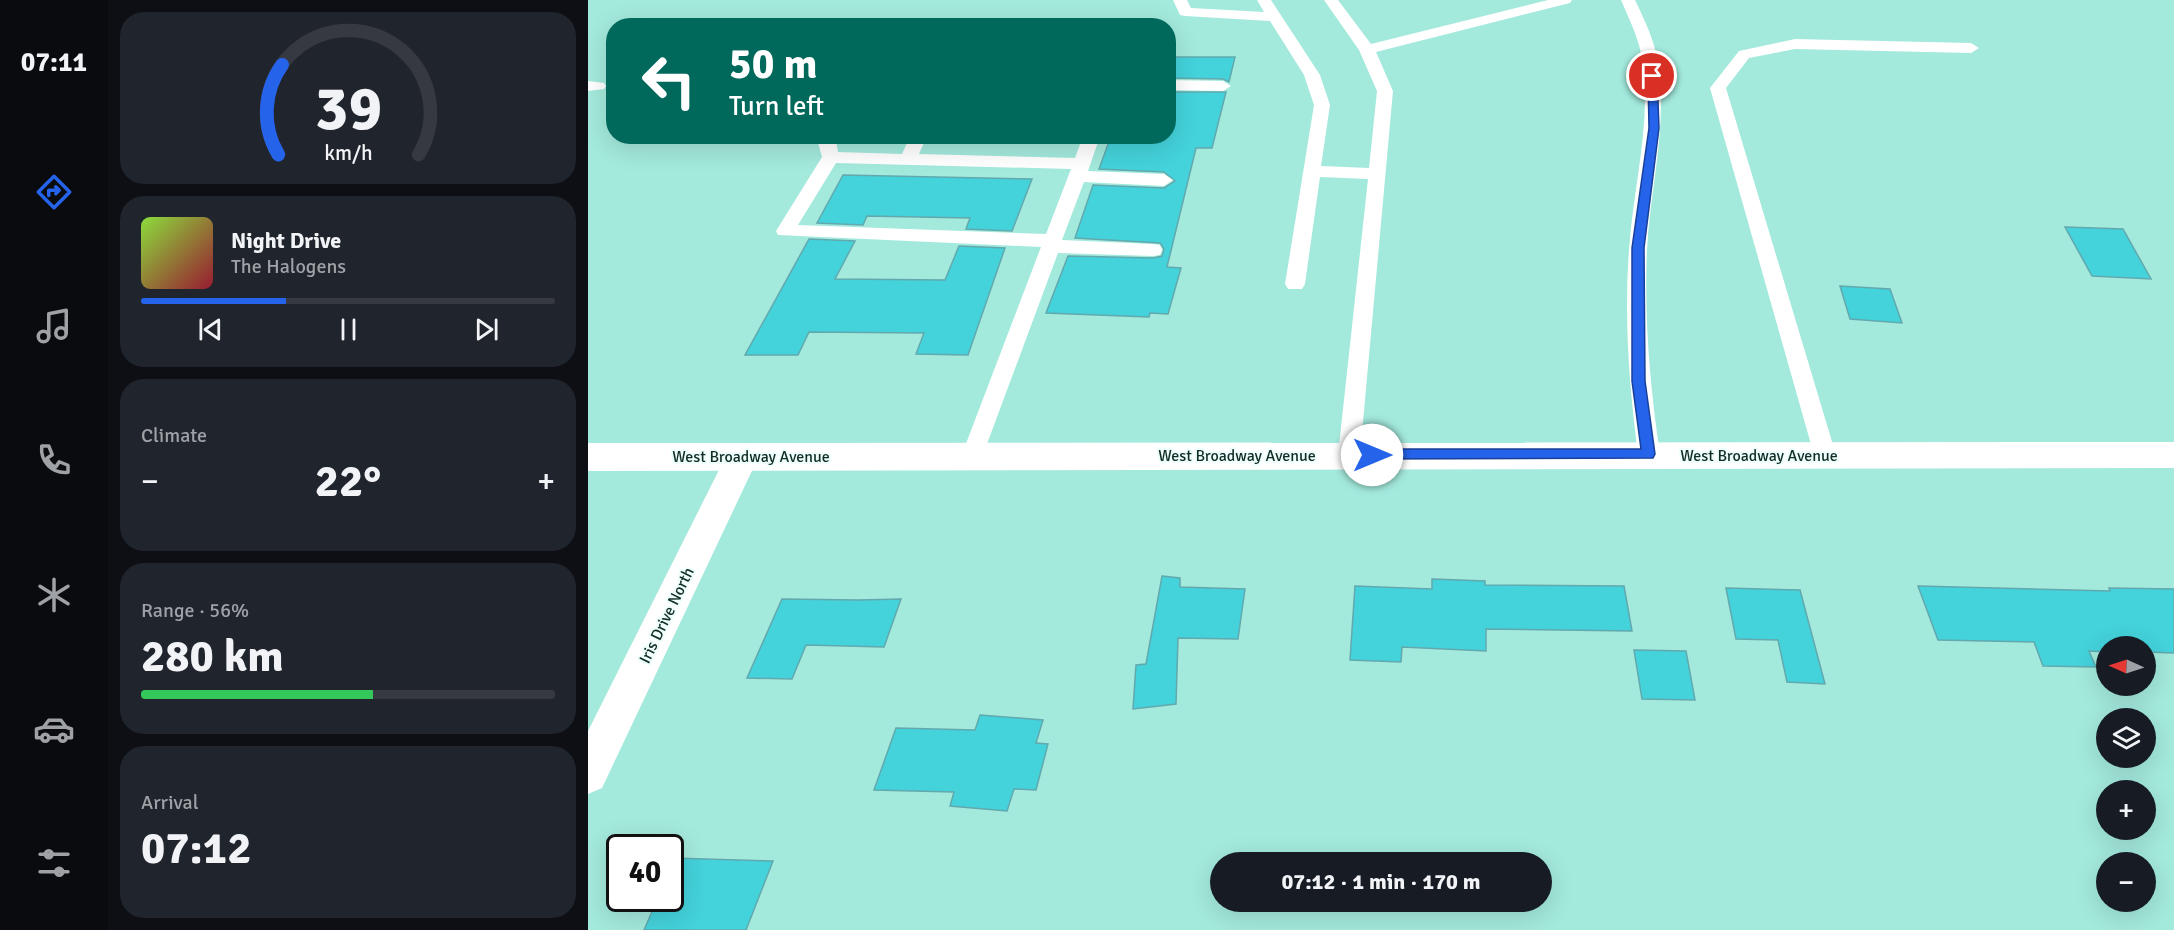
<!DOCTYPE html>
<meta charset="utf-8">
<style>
body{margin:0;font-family:Signika,sans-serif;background:#20242c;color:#f1f3f6;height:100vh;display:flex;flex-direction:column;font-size:22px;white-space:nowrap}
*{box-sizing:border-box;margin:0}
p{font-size:20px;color:#9ea1a6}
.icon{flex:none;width:33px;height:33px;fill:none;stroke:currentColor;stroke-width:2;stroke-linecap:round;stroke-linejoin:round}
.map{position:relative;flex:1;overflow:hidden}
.sheet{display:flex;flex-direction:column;gap:12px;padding:12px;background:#0d0f14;width:480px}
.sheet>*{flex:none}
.guide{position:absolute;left:18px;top:18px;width:570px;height:126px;border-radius:24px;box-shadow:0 6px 24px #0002;background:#00695c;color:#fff;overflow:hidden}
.needle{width:39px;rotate:273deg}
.fabs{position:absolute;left:1508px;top:636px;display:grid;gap:12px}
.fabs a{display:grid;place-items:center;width:60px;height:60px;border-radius:50%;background:#171b24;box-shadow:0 6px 24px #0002;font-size:30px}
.speed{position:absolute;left:18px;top:834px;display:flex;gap:12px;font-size:30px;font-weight:700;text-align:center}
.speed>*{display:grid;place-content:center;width:78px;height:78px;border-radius:50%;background:#171b24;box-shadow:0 6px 24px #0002;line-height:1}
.speed .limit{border:3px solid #111;border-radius:9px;background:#fff;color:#111}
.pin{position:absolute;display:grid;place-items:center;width:51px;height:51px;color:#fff;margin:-26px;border:3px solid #fff;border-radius:50%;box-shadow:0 2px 6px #0007}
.me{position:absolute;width:66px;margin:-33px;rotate:90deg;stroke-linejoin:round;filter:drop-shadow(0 0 4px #0008)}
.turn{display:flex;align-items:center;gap:21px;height:126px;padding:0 24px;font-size:27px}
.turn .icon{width:78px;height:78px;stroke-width:2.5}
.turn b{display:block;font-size:42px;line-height:51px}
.big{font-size:45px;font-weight:800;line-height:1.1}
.sheet .tile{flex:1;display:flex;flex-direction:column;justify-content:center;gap:9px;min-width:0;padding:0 21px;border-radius:24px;background:#20242c}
.sheet .dial{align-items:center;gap:0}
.dial svg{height:156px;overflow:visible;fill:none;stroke:#363941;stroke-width:7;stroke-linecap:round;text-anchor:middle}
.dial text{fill:#f1f3f6;stroke:none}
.song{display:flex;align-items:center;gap:18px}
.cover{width:72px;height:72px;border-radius:9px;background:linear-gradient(135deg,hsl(90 70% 55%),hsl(350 70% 35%))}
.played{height:6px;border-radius:3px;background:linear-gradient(90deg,#2563eb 35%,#363941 35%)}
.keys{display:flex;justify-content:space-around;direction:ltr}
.heat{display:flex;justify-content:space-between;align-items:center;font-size:33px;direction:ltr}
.charge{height:9px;border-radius:4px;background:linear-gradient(90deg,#34c759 56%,#363941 0)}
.trip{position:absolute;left:622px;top:852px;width:342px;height:60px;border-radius:30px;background:#171b24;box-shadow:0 6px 24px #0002;font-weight:800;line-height:60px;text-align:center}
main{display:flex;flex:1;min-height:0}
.menu{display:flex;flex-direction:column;width:108px;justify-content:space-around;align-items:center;background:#090b0e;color:#9ea1a6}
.menu .icon{width:42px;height:42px}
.menu .active{color:#2563eb}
.menu b{font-size:27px;color:#f1f3f6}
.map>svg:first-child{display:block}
.building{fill:#44d2db;stroke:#61a9ae;stroke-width:1.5}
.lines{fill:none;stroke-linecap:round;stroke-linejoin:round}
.lane{fill:#fff;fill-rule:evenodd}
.street{fill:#fff;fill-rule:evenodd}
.secondary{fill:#fff;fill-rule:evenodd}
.route{fill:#2563eb;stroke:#184099;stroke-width:1.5}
.labels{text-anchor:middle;stroke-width:4.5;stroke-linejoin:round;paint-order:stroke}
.street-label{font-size:16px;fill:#102d28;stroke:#f0fefb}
</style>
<main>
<nav class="menu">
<b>07:11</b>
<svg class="icon active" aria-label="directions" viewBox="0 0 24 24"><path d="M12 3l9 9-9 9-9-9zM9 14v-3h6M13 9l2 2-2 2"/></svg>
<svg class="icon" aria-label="music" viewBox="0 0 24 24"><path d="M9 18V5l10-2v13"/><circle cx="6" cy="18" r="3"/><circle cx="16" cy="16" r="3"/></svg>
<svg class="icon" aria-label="phone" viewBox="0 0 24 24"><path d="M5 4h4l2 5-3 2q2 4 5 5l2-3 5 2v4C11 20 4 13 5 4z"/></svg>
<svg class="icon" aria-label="climate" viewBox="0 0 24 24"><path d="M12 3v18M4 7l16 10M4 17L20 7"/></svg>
<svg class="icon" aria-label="car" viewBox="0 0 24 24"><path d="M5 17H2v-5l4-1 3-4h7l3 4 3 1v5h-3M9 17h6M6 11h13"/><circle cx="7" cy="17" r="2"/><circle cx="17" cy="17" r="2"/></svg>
<svg class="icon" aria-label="filters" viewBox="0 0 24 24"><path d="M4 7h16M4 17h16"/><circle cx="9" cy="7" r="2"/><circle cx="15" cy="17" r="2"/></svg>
</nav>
<section class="sheet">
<div class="tile dial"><svg viewBox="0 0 100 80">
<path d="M14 69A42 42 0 1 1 86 69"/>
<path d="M14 69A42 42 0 0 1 16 23" stroke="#2563eb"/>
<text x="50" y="56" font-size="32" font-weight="700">39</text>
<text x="50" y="72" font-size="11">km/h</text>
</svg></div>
<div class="tile">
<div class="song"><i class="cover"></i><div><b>Night Drive</b><p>The Halogens</p></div></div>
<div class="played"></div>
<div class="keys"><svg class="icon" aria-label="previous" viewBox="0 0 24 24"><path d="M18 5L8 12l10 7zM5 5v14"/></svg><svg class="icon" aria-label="pause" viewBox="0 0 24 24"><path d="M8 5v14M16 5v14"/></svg><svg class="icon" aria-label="next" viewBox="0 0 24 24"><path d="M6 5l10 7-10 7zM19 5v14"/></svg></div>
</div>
<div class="tile"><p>Climate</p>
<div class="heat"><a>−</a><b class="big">22°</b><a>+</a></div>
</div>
<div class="tile"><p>Range · 56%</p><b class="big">280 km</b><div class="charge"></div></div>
<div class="tile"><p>Arrival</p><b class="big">07:12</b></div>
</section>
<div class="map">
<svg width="1586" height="930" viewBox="0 0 1586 930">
<rect width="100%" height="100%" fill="#a3e9dc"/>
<path class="building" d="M580,57H647L641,82L635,79L580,78Z
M580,92H638L624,148H608L579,267L593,268L580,314L562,313L561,317L458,313L480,256L565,258L574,256L576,249L572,243L487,238L505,185L576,188L587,181L576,172L511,169L523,136H580Z
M255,175L444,179L424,231L378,229L382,218L279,216L275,225L229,223Z
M1477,227L1535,229L1563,279L1504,276Z
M221,239L267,241L247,279L357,280L371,246L417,248L380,355L328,354L336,333L221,332L210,355H157Z
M1252,286L1302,289L1314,323L1262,319Z
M574,576L592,578V587L657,589L650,639L590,638L588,704L545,709L548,665L558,664Z
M844,579L897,581V585L1036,586L1044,631L898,629V651L814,647L813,662L762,660L767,586L844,589Z
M1330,586L1522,591L1521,588L1586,589V653L1557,652V646H1518V652L1501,651L1508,667L1455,666L1446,642L1350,640Z
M1138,588L1212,590L1237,684L1199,682L1190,640L1148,639Z
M194,599L270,600L313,599L296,647L218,645L204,679L159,678Z
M1046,650L1098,651L1107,700L1054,699Z
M392,715L455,720L448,743L460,744L448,790L426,789L419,811L362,806L366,792L286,790L308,728L387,730Z
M82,858L185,861L158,930H56L70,898H82Z"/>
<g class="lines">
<path class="lane" d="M585,0H599L603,8L676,12L669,0H683L732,75L742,105L733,166L781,168L789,91L771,50L736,0H750L783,44L960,0H984L982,3L788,52L805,91L772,455L769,461L761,464L753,461L750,455L780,179L732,177L717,284L714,289H700L697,284L726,105L716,75L682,21L597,16L592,15Z
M1033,0H1047C1057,21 1067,41 1070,64C1080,126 1062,188 1059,250C1056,318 1062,387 1072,454L1069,460L1061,463L1053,460L1050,454C1041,386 1036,318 1041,250C1045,188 1063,126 1055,64C1052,41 1042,21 1033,0Z
M1207,39L1383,43L1391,48L1383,53L1207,49L1161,58L1138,88L1248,455L1245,461L1237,464L1229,461L1226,455L1122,88L1151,51Z
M580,80L635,81L643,86L635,91L580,90Z
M0,81L16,83L18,86L16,89L0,91Z
M230,136H247L250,152L314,154L322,136H339L331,154L487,158L495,136H512L500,171L576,174L585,180L576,186L496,182L474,240L565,244L572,245L574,250L572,255L565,256L470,253L393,460L385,463L377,460L374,454L453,247L190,235L188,231L234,157L229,139ZM248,163L483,169L458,234L210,225Z"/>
<path class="street" d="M155,443L167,446L171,456L14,788L0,794V731L143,446Z"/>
<path class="secondary" d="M1586,442V468L0,471V443Z"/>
</g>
<path class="route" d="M1064,73L1069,76L1071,128L1056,248L1057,381L1067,454L1065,458L780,459L778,455L784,449H1053L1044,381V248L1061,128L1060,76Z"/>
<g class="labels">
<g class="street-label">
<text x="649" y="461">West Broadway Avenue</text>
<text x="1171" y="461">West Broadway Avenue</text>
<text x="163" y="462">West Broadway Avenue</text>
<text transform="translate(78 615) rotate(-64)" y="6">Iris Drive North</text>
</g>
</g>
</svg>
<div class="fabs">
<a><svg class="needle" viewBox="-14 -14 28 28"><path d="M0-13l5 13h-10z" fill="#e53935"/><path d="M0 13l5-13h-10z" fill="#9ea1a6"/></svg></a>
<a><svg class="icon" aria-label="layers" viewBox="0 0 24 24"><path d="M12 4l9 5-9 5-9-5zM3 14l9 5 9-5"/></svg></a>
<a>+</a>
<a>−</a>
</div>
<div class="speed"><div class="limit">40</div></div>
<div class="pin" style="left:1064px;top:76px;background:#d93025"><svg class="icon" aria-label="arrive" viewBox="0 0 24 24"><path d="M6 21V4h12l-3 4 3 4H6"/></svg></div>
<svg class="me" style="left:784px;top:455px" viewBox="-20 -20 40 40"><circle r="19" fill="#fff"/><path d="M0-13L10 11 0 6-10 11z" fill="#2563eb"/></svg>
<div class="trip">07:12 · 1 min · 170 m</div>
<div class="guide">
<div class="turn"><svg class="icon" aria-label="left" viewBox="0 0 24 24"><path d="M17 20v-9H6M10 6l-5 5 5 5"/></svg><div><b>50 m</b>Turn left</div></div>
</div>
</div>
</main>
